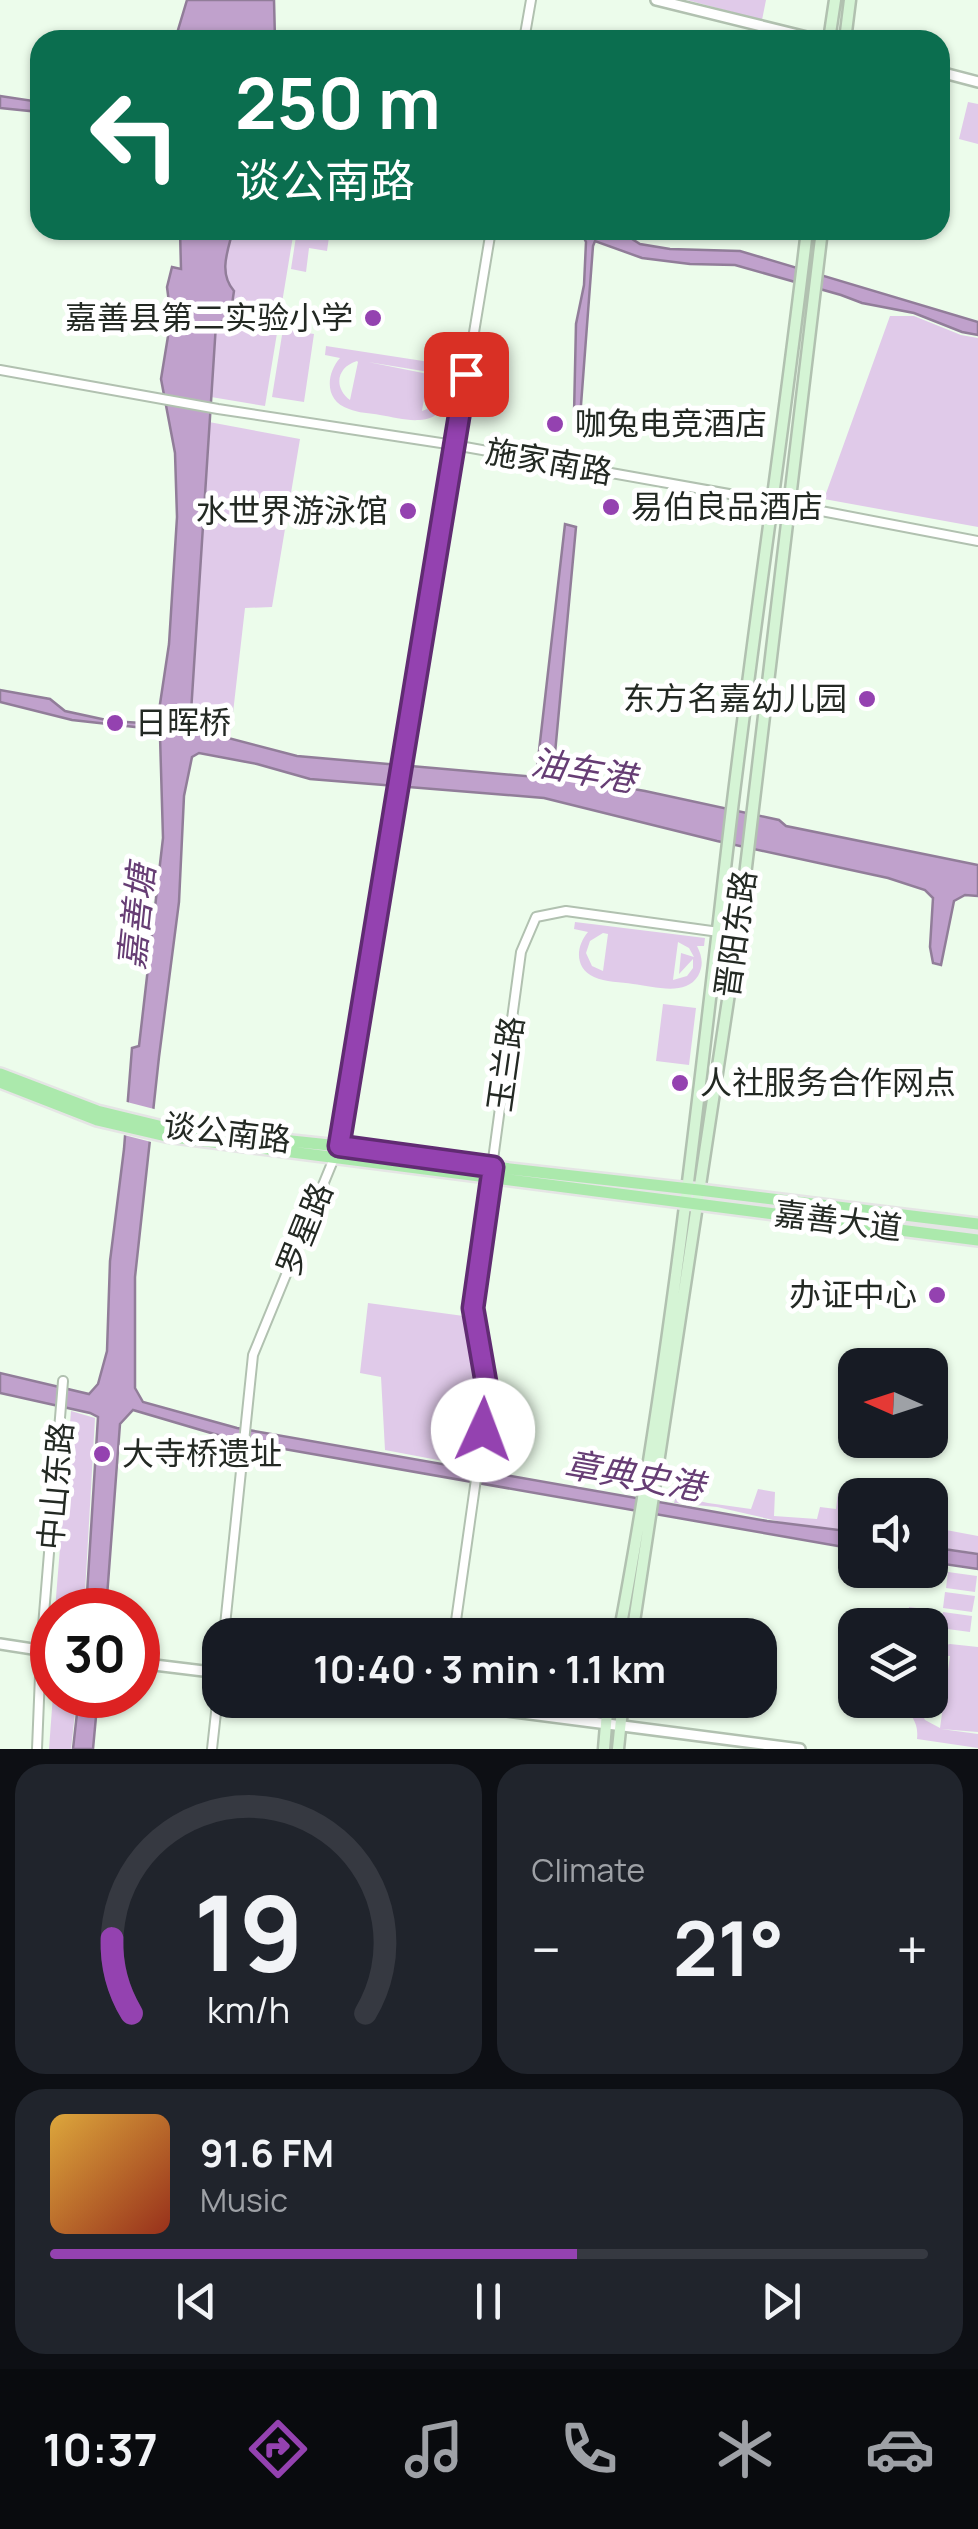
<!DOCTYPE html>
<meta charset="utf-8">
<style>
body{margin:0;font-family:Manrope,"Noto Sans SC",sans-serif;background:#20242c;color:#f1f3f6;height:100vh;display:flex;flex-direction:column;font-size:38px;white-space:nowrap}
*{box-sizing:border-box;margin:0}
p{font-size:32px;color:#9ea1a6}
.icon{flex:none;width:55px;height:55px;fill:none;stroke:currentColor;stroke-width:2;stroke-linecap:round;stroke-linejoin:round}
.map{position:relative;height:1749px;overflow:hidden}
.details{display:flex;flex-direction:column;gap:15px;padding:15px;background:#0d0f14;flex:1}
.details>*{flex:none}
.top-card{position:absolute;left:30px;top:30px;width:920px;height:210px;border-radius:30px;box-shadow:0 2px 8px #0004;background:#0b6e4f;color:#fff;overflow:hidden}
.needle{width:65px;rotate:273deg}
.tools{position:absolute;left:838px;top:1348px;display:grid;gap:20px}
.tools a{display:grid;place-items:center;width:110px;height:110px;border-radius:20px;background:#171b24;box-shadow:0 2px 8px #0004;font-size:50px}
.speed{position:absolute;left:30px;top:1588px;display:flex;gap:20px;font-size:50px;font-weight:700;text-align:center}
.speed>*{display:grid;place-content:center;width:130px;height:130px;border-radius:50%;background:#171b24;box-shadow:0 2px 8px #0004;line-height:1}
.speed .limit{border:15px solid #d22;background:#fff;color:#111}
.pin{position:absolute;display:grid;place-items:center;width:85px;height:85px;color:#fff;margin:-42px;border-radius:20px;box-shadow:0 5px 15px #0006}
.me{position:absolute;width:110px;margin:-55px;rotate:2deg;stroke-linejoin:round;filter:drop-shadow(0 0 8px #0008)}
.turn{display:flex;align-items:center;gap:35px;height:210px;padding:0 40px;font-size:45px}
.turn .icon{width:130px;height:130px;stroke-width:2.5}
.turn b{display:block;font-size:70px;line-height:85px}
.big{font-size:75px;font-weight:700;line-height:1.1}
.details .widget{flex:1;display:flex;flex-direction:column;justify-content:center;gap:15px;min-width:0;padding:0 35px;border-radius:30px;background:#20242c}
.details .dial{align-items:center;gap:0}
.dial svg{height:260px;overflow:visible;fill:none;stroke:#363941;stroke-width:7;stroke-linecap:round;text-anchor:middle}
.dial text{fill:#f1f3f6;stroke:none}
.song{display:flex;align-items:center;gap:30px}
.cover{width:120px;height:120px;border-radius:15px;background:linear-gradient(135deg,hsl(40 70% 55%),hsl(10 70% 35%))}
.played{height:10px;border-radius:5px;background:linear-gradient(90deg,#9442b0 60%,#363941 60%)}
.keys{display:flex;justify-content:space-around;direction:ltr}
.heat{display:flex;justify-content:space-between;align-items:center;font-size:55px;direction:ltr}
.details .tiles{flex:1;display:grid;gap:15px;grid-template-columns:1fr 1fr}
.widget:last-child{grid-column:span 2}
.trip{position:absolute;left:202px;top:1618px;width:575px;height:100px;border-radius:30px;background:#171b24;box-shadow:0 2px 8px #0004;font-weight:700;line-height:100px;text-align:center}
.tabs{display:flex;height:160px;justify-content:space-around;align-items:center;background:#090b0e;color:#9ea1a6}
.tabs .icon{width:70px;height:70px}
.tabs .on{color:#9442b0}
.tabs b{font-size:45px;color:#f1f3f6}
.map>svg:first-child{display:block}
.green{fill:#e0cae9;fill-rule:evenodd}
.water{fill:#c0a1cc;stroke:#917d99;stroke-width:2.5}
.pier{fill:#ecfceb}
.lines{fill:none;stroke-linecap:round;stroke-linejoin:round}
.minor-casing{stroke:#b1c1b0;stroke-width:12}
.tertiary-casing{stroke:#b1c1b0;stroke-width:14}
.secondary-casing{stroke:#b1c1b0;stroke-width:15}
.primary-casing{stroke:#e5e5e5;stroke-width:16}
.minor{stroke:#fff;stroke-width:8}
.tertiary{stroke:#fff;stroke-width:9}
.secondary{stroke:#d5f4d5;stroke-width:10}
.primary{stroke:#abe9ac;stroke-width:11}
.route-casing{stroke:#602b72;stroke-width:25}
.route{stroke:#9442b0;stroke-width:18}
.poi-dot{fill:#9442b0;stroke:#fff;stroke-width:4}
.labels{text-anchor:middle;stroke-width:10;stroke-linejoin:round;paint-order:stroke}
.poi-label{font-size:32px;fill:#232923;stroke:#fff;text-anchor:start}
.street-label{font-size:32px;fill:#232923;stroke:#fff}
.water-label{font-size:35px;font-style:italic;fill:#663d74;stroke:#fff}
</style>
<div class="map">
<svg width="978" height="1749" viewBox="0 0 978 1749">
<rect width="100%" height="100%" fill="#ecfceb"/>
<path class="green" d="M687,0H766L762,20Z
M968,102L978,104V144L959,139Z
M233,230H294L265,406L211,397L216,323L227,283L225,261Z
M297,230H330L327,251L309,248L306,272L291,269Z
M890,316H914L961,335L978,338V527L824,499Z
M283,329L314,334L304,402L272,397Z
M326,346L449,365L448,374H443C453,394 445,420 419,420C407,421 393,417 380,415C370,413 358,413 349,409C324,401 326,374 340,358L325,355ZM357,361L358,362L350,400C333,387 337,367 357,361ZM368,362L429,372C444,385 442,405 422,411L428,374Z
M209,422L300,439L272,607L245,608L230,739L189,728Z
M575,922L705,938L704,946H697C702,956 704,965 698,976C685,997 653,986 633,984C621,982 605,982 594,977C574,968 576,946 588,932L574,929ZM603,933L608,934L603,971L592,966L586,953L590,941ZM678,942L689,948L694,957L681,953L679,974L693,959V968L687,976L673,980Z
M663,1004L696,1008L689,1065L656,1061Z
M368,1303L471,1317L485,1394L475,1467L385,1450L381,1377L360,1373Z
M71,1411L95,1418L84,1610H55Z
M758,1489L775,1492L774,1516L817,1519L820,1507L836,1509L838,1493L855,1496V1533L795,1525L717,1507L674,1503L676,1496L708,1503L751,1509Z
M930,1527L978,1536V1553L930,1546Z
M948,1572L977,1576L975,1592L946,1588Z
M945,1592L975,1596L972,1612L943,1608Z
M909,1607L939,1611L936,1627L907,1623Z
M943,1612L972,1616L970,1632L940,1628Z
M950,1644L978,1647V1732L941,1729L978,1734V1748L917,1739C919,1720 910,1719 905,1700H915L925,1720L940,1728L950,1656H942L930,1662V1649Z
M53,1695H77L71,1749H49Z"/>
<path class="water" d="M187,0H274L275,40H175Z
M0,96L40,102V112L0,108Z
M180,230H233C228,250 218,273 234,291L230,318L216,324L190,728L297,756L536,777L565,524L576,527L553,775L645,791L779,820L786,826L978,865V896L965,895L954,901L941,965L933,963L930,947L933,898L925,890L888,878L717,841L544,798L310,779L257,764L199,753L192,757L184,796L179,902L159,1057L135,1277V1388L143,1402L237,1428L767,1521L855,1532V1549L238,1441L133,1410L120,1424L106,1610H86L98,1417L90,1413L0,1393V1373L89,1394L98,1384L107,1351L110,1261L124,1149L132,1048L139,1046L163,838L160,736L144,728L72,720L0,702V690L50,699L65,711L111,721L157,724L169,644L177,517L175,453L161,379L170,324L166,318L170,310L167,287L172,267L181,269Z
M557,230H618L640,244L670,249L740,251L978,322V335L962,332L914,313L862,303L841,295L735,265L690,264L642,258L595,241L593,246L580,418L574,415L576,324L584,285L586,242L584,238Z
M930,1547L978,1554V1569L930,1562Z
M79,1695H98L93,1749H73Z"/>
<path class="pier" d="M123,1101L158,1110L155,1143L120,1134Z"/>
<g class="lines">
<g class="minor-casing">
<path id="minor" d="M524,40L531,0
M0,370L218,409L454,445L774,502L978,541
M224,1635L253,1355L339,1146L491,230
M454,1635L488,1394L473,1308L521,952L536,917L566,911L719,932
M37,1749L41,1651L63,1381
M212,1749L220,1676"/>
</g>
<g class="tertiary-casing">
<path id="tertiary" d="M656,0L819,40
M940,72L978,82
M0,1644L52,1652
M138,1663L220,1673
M422,1700L800,1749"/>
</g>
<g class="secondary-casing">
<path id="secondary" d="M829,40L835,0
M845,40L850,0
M619,1635C668,1376 697,1113 727,851C751,644 783,437 807,230
M632,1635L738,934L822,230
M604,1749L608,1700
M618,1749L623,1700"/>
</g>
<g class="primary-casing">
<path id="primary" d="M0,1074L97,1111L167,1128L339,1146L493,1167L699,1190L978,1224
M0,1082L97,1120L166,1136L978,1240"/>
</g>
<use href="#minor" class="minor"/>
<use href="#tertiary" class="tertiary"/>
<use href="#secondary" class="secondary"/>
<use href="#primary" class="primary"/>
</g>
<g class="lines">
<g class="route-casing">
<path id="route" d="M466,374L339,1146L493,1167L473,1308L488,1394L483,1430"/>
</g>
<use href="#route" class="route"/>
</g>
<g class="poi-dot">
<circle cx="373" cy="318" r="10"/>
<circle cx="555" cy="424" r="10"/>
<circle cx="611" cy="507" r="10"/>
<circle cx="408" cy="511" r="10"/>
<circle cx="867" cy="699" r="10"/>
<circle cx="115" cy="723" r="10"/>
<circle cx="680" cy="1083" r="10"/>
<circle cx="937" cy="1295" r="10"/>
<circle cx="102" cy="1454" r="10"/>
</g>
<g class="labels">
<g class="poi-label">
<text x="353" y="329" text-anchor="end">嘉善县第二实验小学</text>
<text x="575" y="435">咖兔电竞酒店</text>
<text x="631" y="518">易伯良品酒店</text>
<text x="388" y="522" text-anchor="end">水世界游泳馆</text>
<text x="847" y="710" text-anchor="end">东方名嘉幼儿园</text>
<text x="135" y="734">日晖桥</text>
<text x="700" y="1094">人社服务合作网点</text>
<text x="917" y="1306" text-anchor="end">办证中心</text>
<text x="122" y="1465">大寺桥遗址</text>
</g>
<g class="street-label">
<text transform="translate(549 462) rotate(10)" y="11">施家南路</text>
<text transform="translate(736 934) rotate(-82)" y="11">晋阳东路</text>
<text transform="translate(506 1064) rotate(-82)" y="11">玉兰路</text>
<text transform="translate(227 1133) rotate(7)" y="11">谈公南路</text>
<text transform="translate(838 1221) rotate(7)" y="11">嘉善大道</text>
<text transform="translate(305 1229) rotate(-68)" y="11">罗星路</text>
<text transform="translate(56 1486) rotate(-85)" y="11">中山东路</text>
</g>
<g class="water-label">
<text transform="translate(583 771) rotate(10)" y="12">油车港</text>
<text transform="translate(137 917) rotate(-84)" y="12">嘉善塘</text>
<text transform="translate(634 1476) rotate(10)" y="12">章典史港</text>
</g>
</g>
</svg>
<div class="tools">
<a><svg class="needle" viewBox="-14 -14 28 28"><path d="M0-13l5 13h-10z" fill="#e53935"/><path d="M0 13l5-13h-10z" fill="#9ea1a6"/></svg></a>
<a><svg class="icon" aria-label="sound" viewBox="0 0 24 24"><path d="M4 9h4l5-4v14l-5-4H4zM17 9q2 3 0 6"/></svg></a>
<a><svg class="icon" aria-label="layers" viewBox="0 0 24 24"><path d="M12 4l9 5-9 5-9-5zM3 14l9 5 9-5"/></svg></a>
</div>
<div class="speed"><div class="limit">30</div></div>
<div class="pin" style="left:466px;top:374px;background:#d93025"><svg class="icon" aria-label="arrive" viewBox="0 0 24 24"><path d="M6 21V4h12l-3 4 3 4H6"/></svg></div>
<svg class="me" style="left:483px;top:1430px" viewBox="-20 -20 40 40"><circle r="19" fill="#fff"/><path d="M0-13L10 11 0 6-10 11z" fill="#9442b0"/></svg>
<div class="trip">10:40 · 3 min · 1.1 km</div>
<div class="top-card">
<div class="turn"><svg class="icon" aria-label="left" viewBox="0 0 24 24"><path d="M17 20v-9H6M10 6l-5 5 5 5"/></svg><div><b>250 m</b>谈公南路</div></div>
</div>
</div>
<section class="details">
<div class="tiles">
<div class="widget dial"><svg viewBox="0 0 100 80">
<path d="M14 69A42 42 0 1 1 86 69"/>
<path d="M14 69A42 42 0 0 1 8 46" stroke="#9442b0"/>
<text x="50" y="56" font-size="32" font-weight="700">19</text>
<text x="50" y="72" font-size="11">km/h</text>
</svg></div>
<div class="widget"><p>Climate</p>
<div class="heat"><a>−</a><b class="big">21°</b><a>+</a></div>
</div>
<div class="widget">
<div class="song"><i class="cover"></i><div><b>91.6 FM</b><p>Music</p></div></div>
<div class="played"></div>
<div class="keys"><svg class="icon" aria-label="previous" viewBox="0 0 24 24"><path d="M18 5L8 12l10 7zM5 5v14"/></svg><svg class="icon" aria-label="pause" viewBox="0 0 24 24"><path d="M8 5v14M16 5v14"/></svg><svg class="icon" aria-label="next" viewBox="0 0 24 24"><path d="M6 5l10 7-10 7zM19 5v14"/></svg></div>
</div>
</div>
</section>
<nav class="tabs">
<b>10:37</b>
<svg class="icon on" aria-label="directions" viewBox="0 0 24 24"><path d="M12 3l9 9-9 9-9-9zM9 14v-3h6M13 9l2 2-2 2"/></svg>
<svg class="icon" aria-label="music" viewBox="0 0 24 24"><path d="M9 18V5l10-2v13"/><circle cx="6" cy="18" r="3"/><circle cx="16" cy="16" r="3"/></svg>
<svg class="icon" aria-label="phone" viewBox="0 0 24 24"><path d="M5 4h4l2 5-3 2q2 4 5 5l2-3 5 2v4C11 20 4 13 5 4z"/></svg>
<svg class="icon" aria-label="climate" viewBox="0 0 24 24"><path d="M12 3v18M4 7l16 10M4 17L20 7"/></svg>
<svg class="icon" aria-label="car" viewBox="0 0 24 24"><path d="M5 17H2v-5l4-1 3-4h7l3 4 3 1v5h-3M9 17h6M6 11h13"/><circle cx="7" cy="17" r="2"/><circle cx="17" cy="17" r="2"/></svg>
</nav>
